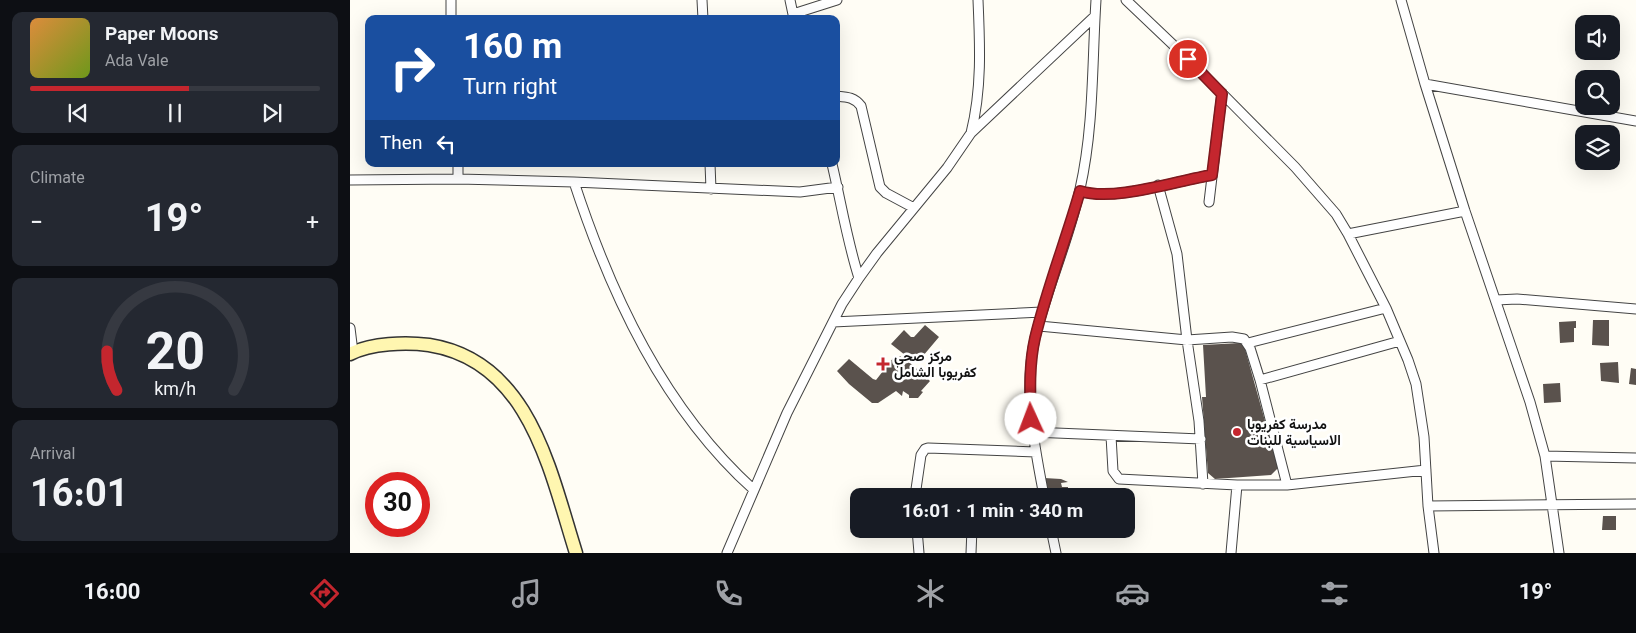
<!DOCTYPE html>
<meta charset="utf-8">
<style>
body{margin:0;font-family:Georgia,Vazirmatn,serif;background:#242831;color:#f1f3f6;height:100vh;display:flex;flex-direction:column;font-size:19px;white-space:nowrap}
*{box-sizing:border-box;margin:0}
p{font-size:16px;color:#9ea1a6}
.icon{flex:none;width:28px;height:28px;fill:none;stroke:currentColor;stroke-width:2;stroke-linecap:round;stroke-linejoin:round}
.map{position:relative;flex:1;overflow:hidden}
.drawer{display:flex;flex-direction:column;gap:12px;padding:12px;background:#0d0f14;width:350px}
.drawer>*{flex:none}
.banner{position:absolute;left:15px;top:15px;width:475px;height:152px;border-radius:10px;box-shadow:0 5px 20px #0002;background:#1a4fa0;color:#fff;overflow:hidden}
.controls{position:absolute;left:1225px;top:15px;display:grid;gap:10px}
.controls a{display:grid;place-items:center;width:45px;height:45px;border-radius:10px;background:#171b24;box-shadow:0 5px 20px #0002;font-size:25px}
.speed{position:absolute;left:15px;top:472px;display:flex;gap:10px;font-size:25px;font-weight:700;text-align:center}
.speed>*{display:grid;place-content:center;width:65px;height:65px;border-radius:50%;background:#171b24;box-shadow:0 5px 20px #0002;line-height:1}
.speed .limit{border:8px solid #d22;background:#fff;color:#111}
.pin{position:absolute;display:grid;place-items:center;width:42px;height:42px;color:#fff;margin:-21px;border:2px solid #fff;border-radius:50%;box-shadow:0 1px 5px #0007}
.me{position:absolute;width:55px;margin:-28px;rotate:358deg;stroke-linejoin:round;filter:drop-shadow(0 0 4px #0008)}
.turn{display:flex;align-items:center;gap:18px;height:105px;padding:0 15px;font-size:22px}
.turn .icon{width:65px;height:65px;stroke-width:2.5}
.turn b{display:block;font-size:35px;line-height:42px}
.then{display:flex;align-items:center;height:48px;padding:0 15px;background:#0003;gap:10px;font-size:19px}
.big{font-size:38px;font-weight:700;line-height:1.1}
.drawer .tile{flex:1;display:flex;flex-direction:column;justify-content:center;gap:8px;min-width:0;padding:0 18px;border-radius:10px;background:#242831}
.drawer .dial{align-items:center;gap:0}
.dial svg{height:130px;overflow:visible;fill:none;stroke:#363941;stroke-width:7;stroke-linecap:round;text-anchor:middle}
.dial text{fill:#f1f3f6;stroke:none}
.song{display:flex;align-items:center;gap:15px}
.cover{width:60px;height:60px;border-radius:8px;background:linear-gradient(135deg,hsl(30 70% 55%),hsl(80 70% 35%))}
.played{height:5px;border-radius:2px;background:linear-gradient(90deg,#c4262e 55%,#363941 55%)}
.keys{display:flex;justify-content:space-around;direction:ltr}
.heat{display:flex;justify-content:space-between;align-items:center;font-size:28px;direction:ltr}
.trip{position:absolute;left:500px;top:488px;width:285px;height:50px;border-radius:10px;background:#171b24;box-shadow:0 5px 20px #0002;font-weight:700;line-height:50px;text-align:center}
.menu{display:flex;height:80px;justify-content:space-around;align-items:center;background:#090b0e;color:#9ea1a6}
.menu .icon{width:35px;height:35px}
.menu .active{color:#c4262e}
.menu b{font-size:22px;color:#f1f3f6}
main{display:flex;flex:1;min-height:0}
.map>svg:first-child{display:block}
.building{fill:#5a524d}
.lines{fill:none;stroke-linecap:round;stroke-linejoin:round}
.minor-casing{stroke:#444;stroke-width:11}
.secondary-casing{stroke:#333;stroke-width:15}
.minor{stroke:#fff;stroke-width:9}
.secondary{stroke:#fff6b0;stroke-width:12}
.route-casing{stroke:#7f191e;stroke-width:12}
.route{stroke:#c4262e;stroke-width:9}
.poi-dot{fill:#c4262e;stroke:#fff;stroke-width:2}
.labels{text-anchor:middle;stroke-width:5;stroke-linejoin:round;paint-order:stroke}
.poi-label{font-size:14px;font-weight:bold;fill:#111;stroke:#fff;text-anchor:start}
</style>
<main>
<section class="drawer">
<div class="tile">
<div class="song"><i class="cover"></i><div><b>Paper Moons</b><p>Ada Vale</p></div></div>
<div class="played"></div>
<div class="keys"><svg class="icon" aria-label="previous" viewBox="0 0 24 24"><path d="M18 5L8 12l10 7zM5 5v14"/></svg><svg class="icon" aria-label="pause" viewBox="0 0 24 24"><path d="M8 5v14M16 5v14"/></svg><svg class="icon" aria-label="next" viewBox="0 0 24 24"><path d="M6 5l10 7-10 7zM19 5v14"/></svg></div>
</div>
<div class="tile"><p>Climate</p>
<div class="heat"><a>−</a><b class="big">19°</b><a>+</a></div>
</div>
<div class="tile dial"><svg viewBox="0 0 100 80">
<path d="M14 69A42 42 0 1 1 86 69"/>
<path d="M14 69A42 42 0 0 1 8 45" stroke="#c4262e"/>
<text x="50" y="56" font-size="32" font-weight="700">20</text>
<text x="50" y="72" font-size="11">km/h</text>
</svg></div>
<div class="tile"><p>Arrival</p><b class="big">16:01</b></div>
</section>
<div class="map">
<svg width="1286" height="553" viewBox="0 0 1286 553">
<rect width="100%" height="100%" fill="#fffdf5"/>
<path class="building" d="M1243,320H1259V346L1242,345Z
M1226,321V328H1224V342L1210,343L1209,322Z
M575,325L589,337L567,363L562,360L559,362L580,381L571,391L573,392L568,398H559V395L553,391L552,396L546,391L528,403H522L499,384L487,371L499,359L523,379L526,380L544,357L547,360L550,356L553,358L555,355L541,344L554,330L561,337H564Z
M890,343L893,345L895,349L928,468L921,475L865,479L858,473L852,397H856L853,345Z
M1268,362L1269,383L1251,381L1250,363Z
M1281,368L1286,369V385L1279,384Z
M1210,383L1211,402L1194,403L1193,384Z
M694,478L711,479L718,482L711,483L712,487H718V489L715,491L714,496H697Z
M1253,516H1266V530H1252Z"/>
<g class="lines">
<g class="minor-casing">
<path id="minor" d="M352,0L353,19
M440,0L444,19
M776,0L838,59L945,167L986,214L998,234L1036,308L1058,360L1066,384L1074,437L1078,506L1084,553
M1051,0L1075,84L1115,211L1180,402L1195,456L1209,553
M443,14L487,0
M101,19V0
M1075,84L1286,121
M486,96C497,97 504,97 511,106L530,187L536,193L564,208
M621,133C632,89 630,45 628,0
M108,164V179
M360,164L361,189
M482,164C491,202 497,241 509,278
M0,180L108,179L224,182L450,192L488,187
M224,182C261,295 314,409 404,490
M808,185L827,254L837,340L849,421L853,484
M730,191C765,202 825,181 862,175
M859,202L872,93
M998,234L1115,211
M1146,300L1167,299L1286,309
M483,322L692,312
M689,326L837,340L882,337L894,339L900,348L910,380L937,485
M0,328L3,352
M898,343L1036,308
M910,380L1050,341
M682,432L851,439
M761,436L763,471L769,479L887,485H937L1076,470
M1195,456L1286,458
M565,496L571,455L575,449L578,448L686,452
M694,496C684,444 673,391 685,338C697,288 719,240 730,189C744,127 742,63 746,0
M1078,506L1286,504
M567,529L569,553
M701,529L706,553
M377,553L437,413L492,304L509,278L527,253L597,168L621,133L745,16
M621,553L622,529
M881,553L887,485"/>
</g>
<g class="secondary-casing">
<path id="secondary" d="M0,354C21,343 56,342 79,345C180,361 200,471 226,553"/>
</g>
<use href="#minor" class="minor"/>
<use href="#secondary" class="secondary"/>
</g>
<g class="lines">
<g class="route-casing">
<path id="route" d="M681,419C680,392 679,364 685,338C697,288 716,240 730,191C764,202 825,181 862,175L872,94L838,59"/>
</g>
<use href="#route" class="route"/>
</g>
<g class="poi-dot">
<path d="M530.5 356.5h5v5h5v5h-5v5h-5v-5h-5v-5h5z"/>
<circle cx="887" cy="432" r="5"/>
</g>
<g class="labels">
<g class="poi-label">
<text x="544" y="361">مركز صحي<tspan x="544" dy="16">كفريوبا الشامل</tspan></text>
<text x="897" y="429">مدرسة كفريوبا<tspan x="897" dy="16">الاسياسية للبنات</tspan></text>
</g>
</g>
</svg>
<div class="controls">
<a><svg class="icon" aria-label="sound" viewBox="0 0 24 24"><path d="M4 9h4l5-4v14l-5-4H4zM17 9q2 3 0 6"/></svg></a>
<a><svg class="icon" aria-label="search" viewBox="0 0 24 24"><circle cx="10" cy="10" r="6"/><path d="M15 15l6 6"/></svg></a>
<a><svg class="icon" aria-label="layers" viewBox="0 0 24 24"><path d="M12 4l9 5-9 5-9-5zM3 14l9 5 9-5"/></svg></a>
</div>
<div class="speed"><div class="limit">30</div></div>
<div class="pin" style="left:838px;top:59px;background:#d93025"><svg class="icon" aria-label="arrive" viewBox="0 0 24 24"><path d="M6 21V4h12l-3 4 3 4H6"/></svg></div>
<svg class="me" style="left:681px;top:419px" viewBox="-20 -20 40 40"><circle r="19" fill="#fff"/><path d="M0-13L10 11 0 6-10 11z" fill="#c4262e"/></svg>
<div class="trip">16:01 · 1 min · 340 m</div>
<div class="banner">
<div class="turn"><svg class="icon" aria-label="right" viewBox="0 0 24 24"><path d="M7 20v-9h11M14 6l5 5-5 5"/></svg><div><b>160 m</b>Turn right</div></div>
<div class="then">Then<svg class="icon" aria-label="left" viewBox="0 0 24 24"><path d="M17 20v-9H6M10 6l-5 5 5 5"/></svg></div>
</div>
</div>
</main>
<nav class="menu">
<b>16:00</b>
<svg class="icon active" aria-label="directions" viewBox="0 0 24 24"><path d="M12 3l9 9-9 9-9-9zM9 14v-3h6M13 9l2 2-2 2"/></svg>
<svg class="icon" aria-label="music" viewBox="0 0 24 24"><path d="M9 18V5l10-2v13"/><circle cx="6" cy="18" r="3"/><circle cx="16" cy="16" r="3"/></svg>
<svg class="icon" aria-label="phone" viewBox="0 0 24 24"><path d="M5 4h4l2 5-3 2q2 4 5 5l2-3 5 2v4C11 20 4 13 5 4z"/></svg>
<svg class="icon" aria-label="climate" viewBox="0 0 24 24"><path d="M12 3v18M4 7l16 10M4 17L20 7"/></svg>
<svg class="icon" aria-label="car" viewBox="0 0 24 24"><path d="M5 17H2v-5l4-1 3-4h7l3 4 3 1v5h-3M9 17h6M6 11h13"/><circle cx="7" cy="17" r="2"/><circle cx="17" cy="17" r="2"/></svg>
<svg class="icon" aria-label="filters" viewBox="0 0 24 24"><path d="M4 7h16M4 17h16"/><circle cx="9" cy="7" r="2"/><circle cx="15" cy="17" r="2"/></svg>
<b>19°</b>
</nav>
